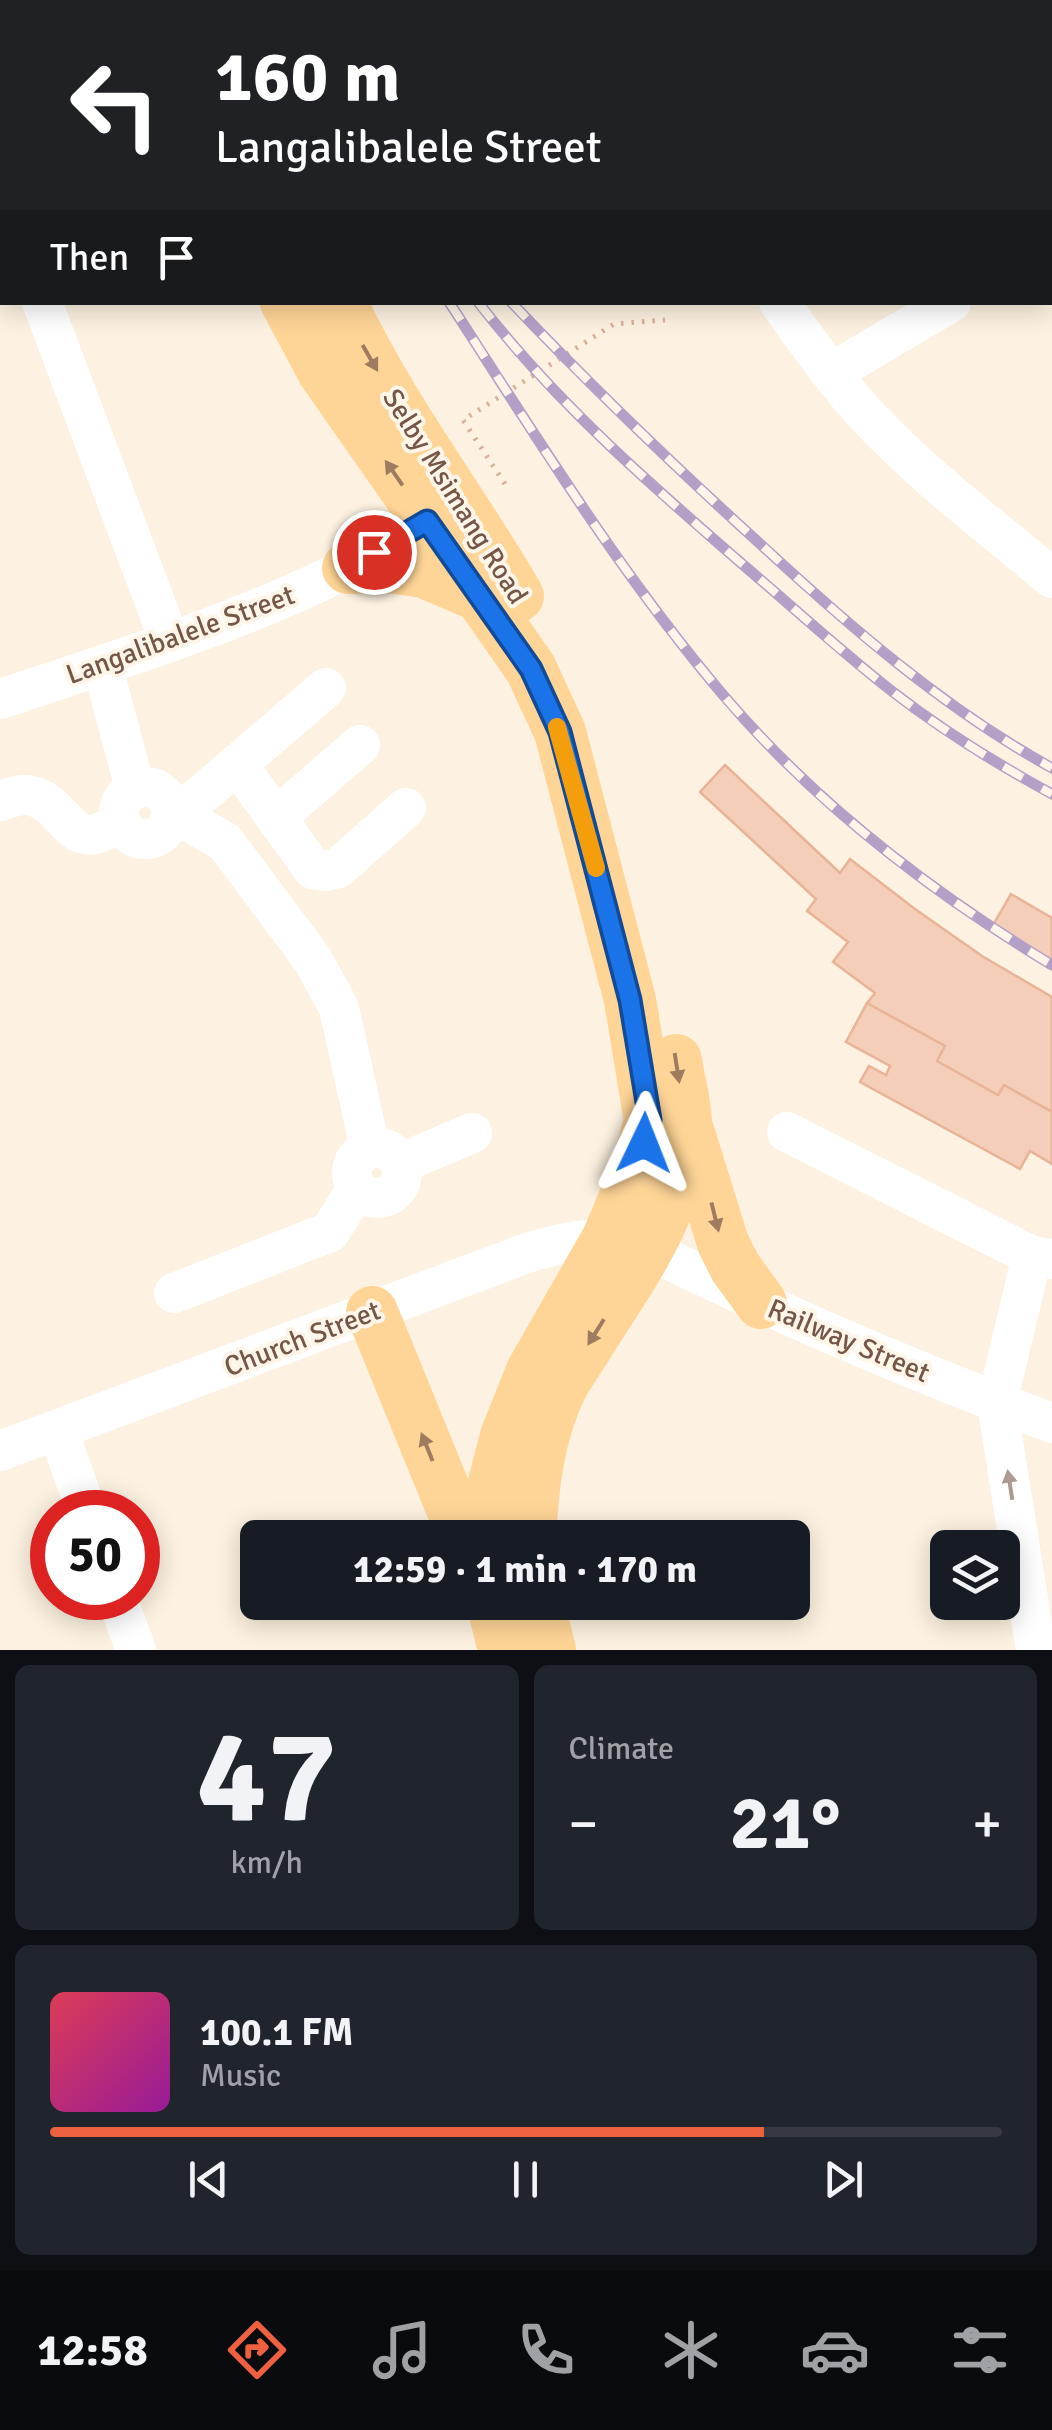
<!DOCTYPE html>
<meta charset="utf-8">
<style>
body{margin:0;font-family:Signika,sans-serif;background:#20242c;color:#f1f3f6;height:100vh;display:flex;flex-direction:column;font-size:38px;white-space:nowrap}
*{box-sizing:border-box;margin:0}
p{font-size:32px;color:#9ea1a6}
.icon{flex:none;width:55px;height:55px;fill:none;stroke:currentColor;stroke-width:2;stroke-linecap:round;stroke-linejoin:round}
.map{position:relative;height:1650px;overflow:hidden}
.details{display:flex;flex-direction:column;gap:15px;padding:15px;background:#0d0f14;flex:1}
.details>*{flex:none}
.banner{position:absolute;left:0px;top:0px;width:1052px;height:305px;box-shadow:0 5px 25px #0003;background:#202124;color:#fff;overflow:hidden}
.tools{position:absolute;left:930px;top:1530px;display:grid;gap:20px}
.tools a{display:grid;place-items:center;width:90px;height:90px;border-radius:15px;background:#171b24;box-shadow:0 5px 25px #0003;font-size:50px}
.speed{position:absolute;left:30px;top:1490px;display:flex;gap:20px;font-size:50px;font-weight:700;text-align:center}
.speed>*{display:grid;place-content:center;width:130px;height:130px;border-radius:50%;background:#171b24;box-shadow:0 5px 25px #0003;line-height:1}
.speed .limit{border:15px solid #d22;background:#fff;color:#111}
.pin{position:absolute;display:grid;place-items:center;width:85px;height:85px;color:#fff;margin:-42px;border:5px solid #fff;border-radius:50%;box-shadow:0 2px 10px #0007}
.me{position:absolute;width:110px;margin:-55px;rotate:2deg;stroke-linejoin:round;filter:drop-shadow(0 0 8px #0008)}
.turn{display:flex;align-items:center;gap:35px;height:210px;padding:0 50px;font-size:45px}
.turn .icon{width:130px;height:130px;stroke-width:2.5}
.turn b{display:block;font-size:70px;line-height:85px}
.then{display:flex;align-items:center;height:95px;padding:0 50px;background:#0003;gap:20px;font-size:38px}
.big{font-size:75px;font-weight:700;line-height:1.1}
.details .widget{flex:1;display:flex;flex-direction:column;justify-content:center;gap:15px;min-width:0;padding:0 35px;border-radius:15px;background:#20242c}
.details .dial{align-items:center;gap:0}
.dial b{font-size:130px;line-height:1}
.song{display:flex;align-items:center;gap:30px}
.cover{width:120px;height:120px;border-radius:15px;background:linear-gradient(135deg,hsl(350 70% 55%),hsl(300 70% 35%))}
.played{height:10px;border-radius:5px;background:linear-gradient(90deg,#ee6140 75%,#363941 75%)}
.keys{display:flex;justify-content:space-around;direction:ltr}
.heat{display:flex;justify-content:space-between;align-items:center;font-size:55px;direction:ltr}
.details .tiles{flex:1;display:grid;gap:15px;grid-template-columns:1fr 1fr}
.widget:last-child{grid-column:span 2}
.trip{position:absolute;left:240px;top:1520px;width:570px;height:100px;border-radius:15px;background:#171b24;box-shadow:0 5px 25px #0003;font-weight:700;line-height:100px;text-align:center}
.dock{display:flex;height:160px;justify-content:space-around;align-items:center;background:#090b0e;color:#9ea1a6}
.dock .icon{width:70px;height:70px}
.dock .active{color:#ee6140}
.dock b{font-size:45px;color:#f1f3f6}
.map>svg:first-child{display:block}
.building{fill:#f4ceb8;stroke:#e8b397;stroke-width:2.5}
.lines{fill:none;stroke-linecap:round;stroke-linejoin:round}
.path{stroke:#d9b19b;stroke-width:5;stroke-dasharray:2.5 8;stroke-linecap:butt}
.minor{stroke:#fff;stroke-width:40}
.major{stroke:#ffd597;stroke-width:52}
.rail-casing{stroke:#b4a0c7;stroke-width:11}
.rail{stroke:#fff6e9;stroke-width:8;stroke-dasharray:22;stroke-linecap:butt}
.oneway{fill:#9f7c5f}
.oneway2{fill:#ad9a91}
.route-casing{stroke:#114b97;stroke-width:25}
.route{stroke:#1a73e8;stroke-width:18}
.slow{stroke:#f59e0b;stroke-width:18}
.labels{text-anchor:middle;stroke-width:8;stroke-linejoin:round;paint-order:stroke}
.street-label{font-size:28px;fill:#765647;stroke:#fff6e9}
</style>
<div class="map">
<svg width="1052" height="1650" viewBox="0 0 1052 1650">
<rect width="100%" height="100%" fill="#fdf2e1"/>
<path class="building" d="M725,765L840,873L850,859L915,909L982,956L1052,997V1112L1004,1085L998,1095L937,1061L945,1046L867,1003L875,993L833,962L848,942L807,911L816,899L700,792Z
M1011,894L1052,918V962L992,927Z
M867,1003L945,1046L937,1061L998,1095L1004,1085L1052,1112V1164L1030,1151L1020,1169L860,1082L869,1066L886,1075L890,1066L846,1042Z"/>
<g class="lines">
<path class="path" d="M505,484L463,420L614,324L665,320"/>
<path class="minor" d="M613,0V2
M0,188L2,194
M42,302L170,642
M779,302C808,342 836,383 870,419C925,477 990,526 1052,578
M831,373L951,302
M102,665L135,788
M0,699C117,660 236,624 346,569C383,551 418,527 451,504
M237,764L313,869L326,871L338,868L406,808
M119 813a26 26 0 1 1 52 0a26 26 0 1 1-52 0Z
M0,801C9,798 22,793 32,796C68,804 71,861 120,820
M172,812L225,842L313,960L339,1008L370,1148
M178,815L326,688
M276,818L360,745
M787,1132L1032,1256L1052,1259
M352 1173a25 25 0 1 1 50 0a25 25 0 1 1-50 0Z
M401,1163L472,1133
M1032,1256L997,1403L1036,1650
M174,1293L330,1232L357,1188
M58,1431L87,1512
M0,1451L524,1254C569,1240 604,1232 649,1250C780,1314 915,1372 1052,1423
M117,1598L136,1650"/>
<path class="major" d="M176,0L177,2
M236,0L237,2
M286,302L323,371L531,669L560,732L630,1000L650,1121L638,1166L608,1238L532,1371L506,1436L492,1490L488,1538
M341,302C389,406 461,498 518,596
M348,568L389,567L424,572L478,595
M688,1130L723,1243L735,1267L761,1303
M372,1312L464,1538
M530,1538C533,1486 538,1436 561,1388C569,1373 580,1358 589,1343C633,1273 679,1214 686,1128C687,1107 679,1082 676,1060
M492,1602L504,1650
M538,1602L550,1650"/>
<g class="rail-casing">
<path id="rail" d="M316,0V2
M338,0L339,2
M449,302C536,436 620,574 724,696C816,804 931,892 1052,965
M478,302C556,403 652,486 748,569C796,610 843,653 893,692C942,730 997,764 1052,794
M511,302C590,385 672,464 757,541C848,625 943,708 1052,768"/>
</g>
<use href="#rail" class="rail"/>
</g>
<defs><path id="oneway-solid" d="M-6-.8H1V-3.2L6.5 0L1 3.2V.8H-6Z" transform="scale(2.5)"/></defs>
<g class="oneway">
<use href="#oneway-solid" transform="translate(370 358) rotate(60)"/>
<use href="#oneway-solid" transform="translate(394 473) rotate(-125)"/>
<use href="#oneway-solid" transform="translate(677 1068) rotate(81)"/>
<use href="#oneway-solid" transform="translate(715 1217) rotate(76)"/>
<use href="#oneway-solid" transform="translate(596 1332) rotate(122)"/>
<use href="#oneway-solid" transform="translate(427 1447) rotate(-112)"/>
</g>
<use class="oneway2" href="#oneway-solid" transform="translate(1010 1485) rotate(-99)"/>
<g class="lines">
<g class="route-casing">
<path id="route" d="M374,552L427,521L531,669L560,732L630,1000L650,1120L644,1143"/>
</g>
<use href="#route" class="route"/>
<path class="slow" d="M557,727L596,868"/>
</g>
<g class="labels">
<g class="street-label">
<text transform="translate(456 496) rotate(58)" y="10">Selby Msimang Road</text>
<text transform="translate(180 634) rotate(-20)" y="10">Langalibalele Street</text>
<text transform="translate(302 1338) rotate(-21)" y="10">Church Street</text>
<text transform="translate(849 1340) rotate(23)" y="10">Railway Street</text>
</g>
</g>
</svg>
<div class="tools">
<a><svg class="icon" aria-label="layers" viewBox="0 0 24 24"><path d="M12 4l9 5-9 5-9-5zM3 14l9 5 9-5"/></svg></a>
</div>
<div class="speed"><div class="limit">50</div></div>
<div class="pin" style="left:374px;top:552px;background:#d93025"><svg class="icon" aria-label="arrive" viewBox="0 0 24 24"><path d="M6 21V4h12l-3 4 3 4H6"/></svg></div>
<svg class="me" style="left:644px;top:1143px" viewBox="-20 -20 40 40"><path d="M0-17L14 15 0 8-14 15z" fill="#1a73e8" stroke="#fff" stroke-width="4"/></svg>
<div class="trip">12:59 · 1 min · 170 m</div>
<div class="banner">
<div class="turn"><svg class="icon" aria-label="left" viewBox="0 0 24 24"><path d="M17 20v-9H6M10 6l-5 5 5 5"/></svg><div><b>160 m</b>Langalibalele Street</div></div>
<div class="then">Then<svg class="icon" aria-label="arrive" viewBox="0 0 24 24"><path d="M6 21V4h12l-3 4 3 4H6"/></svg></div>
</div>
</div>
<section class="details">
<div class="tiles">
<div class="widget dial"><b>47</b><p>km/h</p></div>
<div class="widget"><p>Climate</p>
<div class="heat"><a>−</a><b class="big">21°</b><a>+</a></div>
</div>
<div class="widget">
<div class="song"><i class="cover"></i><div><b>100.1 FM</b><p>Music</p></div></div>
<div class="played"></div>
<div class="keys"><svg class="icon" aria-label="previous" viewBox="0 0 24 24"><path d="M18 5L8 12l10 7zM5 5v14"/></svg><svg class="icon" aria-label="pause" viewBox="0 0 24 24"><path d="M8 5v14M16 5v14"/></svg><svg class="icon" aria-label="next" viewBox="0 0 24 24"><path d="M6 5l10 7-10 7zM19 5v14"/></svg></div>
</div>
</div>
</section>
<nav class="dock">
<b>12:58</b>
<svg class="icon active" aria-label="directions" viewBox="0 0 24 24"><path d="M12 3l9 9-9 9-9-9zM9 14v-3h6M13 9l2 2-2 2"/></svg>
<svg class="icon" aria-label="music" viewBox="0 0 24 24"><path d="M9 18V5l10-2v13"/><circle cx="6" cy="18" r="3"/><circle cx="16" cy="16" r="3"/></svg>
<svg class="icon" aria-label="phone" viewBox="0 0 24 24"><path d="M5 4h4l2 5-3 2q2 4 5 5l2-3 5 2v4C11 20 4 13 5 4z"/></svg>
<svg class="icon" aria-label="climate" viewBox="0 0 24 24"><path d="M12 3v18M4 7l16 10M4 17L20 7"/></svg>
<svg class="icon" aria-label="car" viewBox="0 0 24 24"><path d="M5 17H2v-5l4-1 3-4h7l3 4 3 1v5h-3M9 17h6M6 11h13"/><circle cx="7" cy="17" r="2"/><circle cx="17" cy="17" r="2"/></svg>
<svg class="icon" aria-label="filters" viewBox="0 0 24 24"><path d="M4 7h16M4 17h16"/><circle cx="9" cy="7" r="2"/><circle cx="15" cy="17" r="2"/></svg>
</nav>
